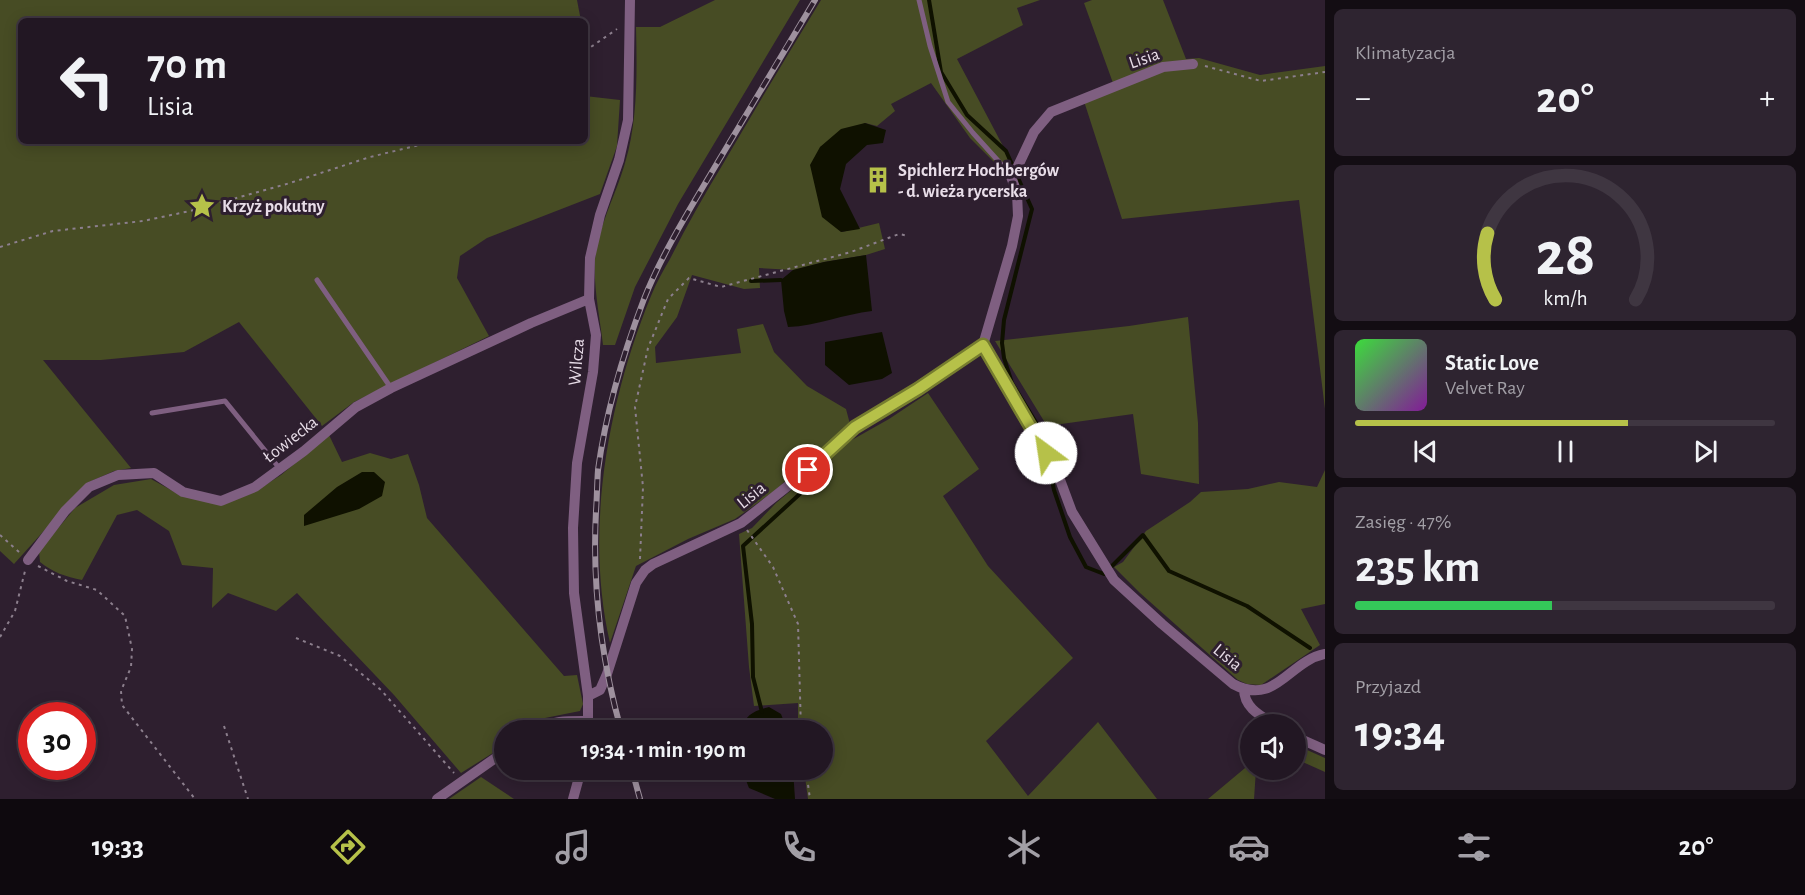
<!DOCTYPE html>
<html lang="pl">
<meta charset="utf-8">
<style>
body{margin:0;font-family:"Alegreya Sans",sans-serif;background:#2e2430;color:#f1f3f6;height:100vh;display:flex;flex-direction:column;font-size:22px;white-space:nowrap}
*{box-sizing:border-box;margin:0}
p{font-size:20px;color:#a29fa6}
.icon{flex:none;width:33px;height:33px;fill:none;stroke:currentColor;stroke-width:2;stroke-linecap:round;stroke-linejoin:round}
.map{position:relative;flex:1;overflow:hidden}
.sheet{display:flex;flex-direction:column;gap:9px;padding:9px;background:#130d13;width:480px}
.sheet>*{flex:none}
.guide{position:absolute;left:18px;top:18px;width:570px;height:126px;border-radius:9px;box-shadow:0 3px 15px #0003,0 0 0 2px #3f3641;background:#221723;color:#f1f3f6;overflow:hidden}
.fabs{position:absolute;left:1240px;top:714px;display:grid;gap:12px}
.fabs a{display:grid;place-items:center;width:66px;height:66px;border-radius:50%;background:#221723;box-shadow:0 3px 15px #0003,0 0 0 2px #3f3641;font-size:30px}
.speed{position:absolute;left:18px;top:702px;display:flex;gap:12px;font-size:30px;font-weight:700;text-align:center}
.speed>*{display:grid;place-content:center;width:78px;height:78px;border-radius:50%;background:#221723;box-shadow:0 3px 15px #0003,0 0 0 2px #3f3641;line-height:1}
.speed .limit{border:9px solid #d22;background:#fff;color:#111}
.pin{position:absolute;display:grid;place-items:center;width:51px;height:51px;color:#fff;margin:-26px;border:3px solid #fff;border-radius:50%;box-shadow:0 2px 6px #0007}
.me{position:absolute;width:66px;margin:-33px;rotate:329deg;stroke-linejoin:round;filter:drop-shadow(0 0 4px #0008)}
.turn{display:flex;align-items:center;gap:21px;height:126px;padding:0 30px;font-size:27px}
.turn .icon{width:78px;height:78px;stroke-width:2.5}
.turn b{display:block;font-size:42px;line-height:51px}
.big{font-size:45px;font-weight:700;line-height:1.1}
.sheet .widget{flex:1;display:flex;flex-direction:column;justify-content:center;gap:9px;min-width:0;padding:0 21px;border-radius:9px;background:#2e2430}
.sheet .dial{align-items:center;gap:0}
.dial svg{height:156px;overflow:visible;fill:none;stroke:#3f3641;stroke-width:7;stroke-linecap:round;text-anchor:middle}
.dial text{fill:#f1f3f6;stroke:none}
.song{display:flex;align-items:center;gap:18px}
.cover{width:72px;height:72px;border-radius:9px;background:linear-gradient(135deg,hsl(120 70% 55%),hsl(290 70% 35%))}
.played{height:6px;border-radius:3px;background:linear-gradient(90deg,#b6c149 65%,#3f3641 65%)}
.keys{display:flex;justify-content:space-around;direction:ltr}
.heat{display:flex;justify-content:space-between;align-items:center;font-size:33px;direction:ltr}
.charge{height:9px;border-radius:4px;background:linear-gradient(90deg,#34c759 47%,#3f3641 0)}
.trip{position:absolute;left:494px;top:720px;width:339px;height:60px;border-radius:30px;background:#221723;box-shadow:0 3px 15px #0003,0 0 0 2px #3f3641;font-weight:700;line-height:60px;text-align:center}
.tab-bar{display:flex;height:96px;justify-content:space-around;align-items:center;background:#0e090e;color:#a29fa6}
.tab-bar .icon{width:42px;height:42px}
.tab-bar .active{color:#b6c149}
.tab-bar b{font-size:27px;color:#f1f3f6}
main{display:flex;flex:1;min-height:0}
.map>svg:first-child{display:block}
.green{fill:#474c24}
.water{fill:#0f1100}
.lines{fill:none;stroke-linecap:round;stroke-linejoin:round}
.stream{stroke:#0f1100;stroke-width:4}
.path{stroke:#8c7f8d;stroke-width:2;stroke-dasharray:3 4.5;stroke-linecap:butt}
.service{stroke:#7f5f81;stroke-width:5}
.minor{stroke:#7f5f81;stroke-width:10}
.rail-casing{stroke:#9e919e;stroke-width:6}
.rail{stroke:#2e1f2f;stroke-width:4;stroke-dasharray:11;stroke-linecap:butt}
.route-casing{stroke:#767d2f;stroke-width:15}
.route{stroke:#b6c149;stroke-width:10}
.labels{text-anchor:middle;stroke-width:6;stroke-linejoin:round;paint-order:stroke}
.street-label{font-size:18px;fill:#e8dde8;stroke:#2e1f2f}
.poi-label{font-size:18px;font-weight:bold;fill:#e8dde8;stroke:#2e1f2f;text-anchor:start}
</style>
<main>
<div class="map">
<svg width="1325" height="799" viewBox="0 0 1325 799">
<rect width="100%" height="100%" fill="#2e1f2f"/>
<path class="green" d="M0,0H577L581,21H21V141H585V96L620,100L617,146L600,194L487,238L460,256L457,278L489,336L354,402L322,426L239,322L184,352L101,360H43L131,468L114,471L87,483L14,564L0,551Z
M715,0H800L678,204L635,287L615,345H603C600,319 593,285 595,259C599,224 616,195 625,163C638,120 637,71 636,27H660Z
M821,0H1040L1017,8L1023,25L957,59L1013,165L1004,161L998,166L970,138L931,83L891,104L895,111L877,126L865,123L820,147L842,232L879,223L885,249L866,255L824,262L793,270L759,268L760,288L744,289L692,275L677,317L655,347L656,363L741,353L737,329L763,324L774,352L807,386L846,409L850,424L773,492L735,519L688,539L636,566L610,643C584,530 608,401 651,296C656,283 663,271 670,259C686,227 704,195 723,164C755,109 788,54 821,0Z
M1092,0H1163L1186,59L1199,58L1260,75L1325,66V409L1299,200L1122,219L1082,95L1113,83L1084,3Z
M1188,317L1198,423L1199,484L1141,474L1133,414L1047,426L995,341L1129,326Z
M928,393L979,469L943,496L988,566L1073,658L986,741L1028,796L1098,722L1157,799H808L804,770H822V730H798V703L754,706L749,667L739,534L752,528L776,503L850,441L889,419Z
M329,435L342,462L370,453L391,459L408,454L419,485L427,518L564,676L577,675L583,704L580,711L545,718L525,730H504V746L461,773L394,695L297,593L276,611L228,593L212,608L213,568L182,565L169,531L137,510L117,515L82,580C66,577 52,572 40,562L39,551L75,508L114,485L151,479L180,495L217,504L256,491L281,475Z
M1325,470V604L1301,609L1320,645L1261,685L1247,684L1238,680L1140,593L1114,567L1123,562L1146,531L1190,502L1201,492L1248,489L1279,482L1317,487Z
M1296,745L1325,758V772L1296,759Z
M1251,763V770H1256L1254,799H1208Z
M481,777L514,799H449Z"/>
<path class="water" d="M865,123L886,130L883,143L867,145L846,164L840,189L860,229L841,232L822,217L810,165L820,147L841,129Z
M866,255L872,311C844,314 817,326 788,327L784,311L781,280L793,270L824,262Z
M882,332L892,373L882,379L849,385L825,365V342Z
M362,472H374L385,482L382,496L359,509L304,526V515L337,487Z
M769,707L781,714L787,730H742C745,714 754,711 769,707Z
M742,770H793L795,799H775L749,788Z"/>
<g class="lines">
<path class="stream" d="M929,0L941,72L967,115L1006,151L1032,209L1004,320L1002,343L1004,358L1012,383L1043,434L1045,444
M751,281L781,280
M1049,466L1054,490L1070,537L1086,567L1104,574L1143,535L1169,571L1247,606L1310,648
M762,712L753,677L752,624L743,546L802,492"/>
<path class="path" d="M585,51L617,29
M1205,66L1261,81L1325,72
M0,247L53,231L143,221L190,211L290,183L370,157L436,141
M747,530L773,567L798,624L801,730
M0,535L19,552
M640,559L643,487L635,407L648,348L668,299L689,278L721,287L851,252L899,234L909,236
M38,566L67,581L97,590L125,616L132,649L131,667L121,691L122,705L195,799
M0,637L15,611L25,571
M296,638L340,656L381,690L454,773
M224,726L248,799
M806,770L810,799"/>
<path class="service" d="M919,0L930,46L948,102L973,133L1010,174
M317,280L391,388
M152,413L225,401L280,469"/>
<path class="minor" d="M983,345L1056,469L1072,512L1114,580L1162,624L1233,684C1276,707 1288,661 1325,654
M28,560L65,511L89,487L118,475L154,473L183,492L221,501L255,487L304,451L356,407L391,388L531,323L589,299
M1244,689C1244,708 1261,716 1274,724
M588,696L600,690L607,674L636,583L645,570L653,564L741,523L808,470L855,427L918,389L983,345L1012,246L1018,216L1017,193L1010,174L1017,168L1034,132L1051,112L1163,67L1193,64
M536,730C555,720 568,721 589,721
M588,730V696L574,593L573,528L577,463L593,372L596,335L589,299L590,258L600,215L619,160L628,120L630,0
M1296,737L1325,750
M437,799L504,752
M573,799L581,770"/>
<g class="rail-casing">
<path id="rail" d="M621,730C601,658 592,585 596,511C597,497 597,483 598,470C606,411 623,354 644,299C663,251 693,204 719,160C751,106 783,53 815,0
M632,770L640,799"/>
</g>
<use href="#rail" class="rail"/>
</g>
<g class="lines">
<g class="route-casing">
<path id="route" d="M808,470L855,427L918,389L983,345L1046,453"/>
</g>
<use href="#route" class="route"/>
</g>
<defs>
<g id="building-bare" transform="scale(2.07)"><path d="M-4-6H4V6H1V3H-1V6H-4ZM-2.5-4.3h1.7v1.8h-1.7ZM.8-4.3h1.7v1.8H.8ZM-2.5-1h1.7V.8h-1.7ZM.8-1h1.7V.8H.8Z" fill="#b6c149" stroke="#2e1f2f" stroke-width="2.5" paint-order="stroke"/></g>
<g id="sight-bare" transform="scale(2.07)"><path d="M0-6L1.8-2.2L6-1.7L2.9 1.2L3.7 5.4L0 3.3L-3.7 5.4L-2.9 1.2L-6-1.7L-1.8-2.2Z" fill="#b6c149" stroke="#2e1f2f" stroke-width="2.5" paint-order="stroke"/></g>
</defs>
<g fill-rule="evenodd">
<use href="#building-bare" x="878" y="180"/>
<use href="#sight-bare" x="202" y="206"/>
</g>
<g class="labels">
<g class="street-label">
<text transform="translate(1144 58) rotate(-19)" y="6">Lisia</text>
<text transform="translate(576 362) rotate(-85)" y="6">Wilcza</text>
<text transform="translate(290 439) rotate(-38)" y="6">Łowiecka</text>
<text transform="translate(751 495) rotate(-39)" y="6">Lisia</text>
<text transform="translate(1228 657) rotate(39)" y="6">Lisia</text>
</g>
<g class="poi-label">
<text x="898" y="176">Spichlerz Hochbergów<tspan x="898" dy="21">- d. wieża rycerska</tspan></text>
<text x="222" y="212">Krzyż pokutny</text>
</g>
</g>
</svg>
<div class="fabs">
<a><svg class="icon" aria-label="sound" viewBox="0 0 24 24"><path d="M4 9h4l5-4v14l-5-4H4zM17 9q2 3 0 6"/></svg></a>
</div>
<div class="speed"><div class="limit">30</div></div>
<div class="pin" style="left:808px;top:470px;background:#d93025"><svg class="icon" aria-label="arrive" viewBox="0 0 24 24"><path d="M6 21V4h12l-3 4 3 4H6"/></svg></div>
<svg class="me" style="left:1046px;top:453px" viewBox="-20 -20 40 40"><circle r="19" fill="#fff"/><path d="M0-13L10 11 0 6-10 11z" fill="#b6c149"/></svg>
<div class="trip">19:34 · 1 min · 190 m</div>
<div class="guide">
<div class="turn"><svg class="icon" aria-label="left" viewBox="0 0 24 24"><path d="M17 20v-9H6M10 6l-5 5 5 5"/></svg><div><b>70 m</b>Lisia</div></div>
</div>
</div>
<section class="sheet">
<div class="widget"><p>Klimatyzacja</p>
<div class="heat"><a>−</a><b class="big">20°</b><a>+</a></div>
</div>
<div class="widget dial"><svg viewBox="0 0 100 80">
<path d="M14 69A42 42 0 1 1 86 69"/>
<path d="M14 69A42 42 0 0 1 10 35" stroke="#b6c149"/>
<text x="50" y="56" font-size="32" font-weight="700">28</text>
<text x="50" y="72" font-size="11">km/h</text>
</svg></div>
<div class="widget">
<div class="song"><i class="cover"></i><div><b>Static Love</b><p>Velvet Ray</p></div></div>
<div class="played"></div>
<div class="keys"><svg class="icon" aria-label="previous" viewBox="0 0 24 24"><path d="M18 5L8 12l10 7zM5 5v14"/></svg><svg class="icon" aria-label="pause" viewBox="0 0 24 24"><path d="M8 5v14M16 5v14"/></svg><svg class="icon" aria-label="next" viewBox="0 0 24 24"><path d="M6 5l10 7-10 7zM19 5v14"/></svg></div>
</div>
<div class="widget"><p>Zasięg · 47%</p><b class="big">235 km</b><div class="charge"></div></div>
<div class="widget"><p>Przyjazd</p><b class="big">19:34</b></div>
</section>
</main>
<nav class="tab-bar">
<b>19:33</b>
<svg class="icon active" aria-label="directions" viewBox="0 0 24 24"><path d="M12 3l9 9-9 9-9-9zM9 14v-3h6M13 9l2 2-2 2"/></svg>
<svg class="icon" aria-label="music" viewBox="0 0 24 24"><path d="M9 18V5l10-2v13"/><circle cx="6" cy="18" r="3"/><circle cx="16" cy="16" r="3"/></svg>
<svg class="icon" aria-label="phone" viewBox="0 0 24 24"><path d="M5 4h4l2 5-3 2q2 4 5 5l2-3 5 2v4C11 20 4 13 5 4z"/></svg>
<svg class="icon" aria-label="climate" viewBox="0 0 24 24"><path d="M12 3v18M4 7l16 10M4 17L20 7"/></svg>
<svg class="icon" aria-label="car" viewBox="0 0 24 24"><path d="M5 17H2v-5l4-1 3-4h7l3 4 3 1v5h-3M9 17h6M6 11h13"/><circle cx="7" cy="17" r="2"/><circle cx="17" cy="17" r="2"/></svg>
<svg class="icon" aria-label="filters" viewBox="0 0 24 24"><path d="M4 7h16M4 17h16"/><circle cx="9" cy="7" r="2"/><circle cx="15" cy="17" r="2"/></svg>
<b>20°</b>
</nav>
